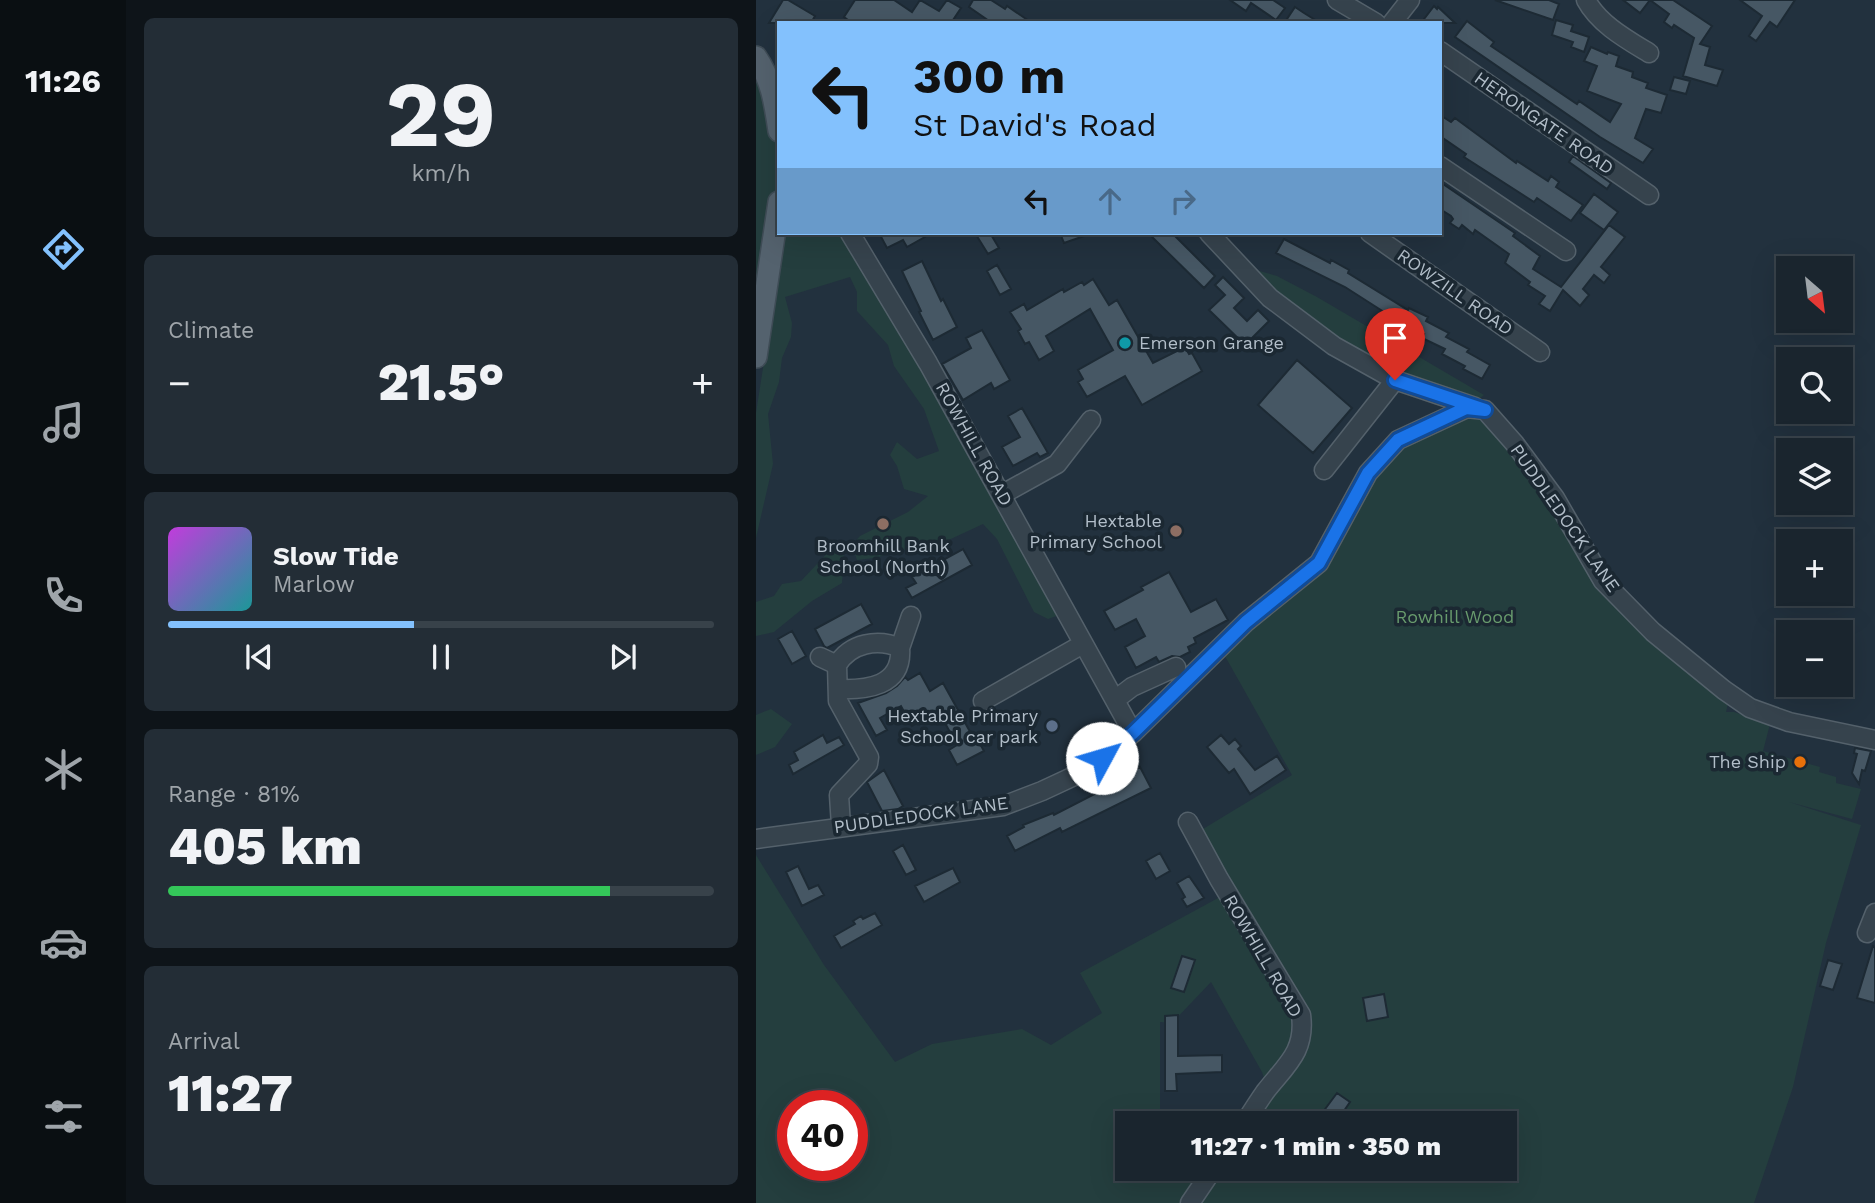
<!DOCTYPE html>
<meta charset="utf-8">
<style>
body{margin:0;font-family:"Work Sans",sans-serif;background:#232d36;color:#f1f3f6;height:100vh;display:flex;flex-direction:column;font-size:26px;white-space:nowrap}
*{box-sizing:border-box;margin:0}
p{font-size:23px;color:#9fa5aa}
.icon{flex:none;width:38px;height:38px;fill:none;stroke:currentColor;stroke-width:2;stroke-linecap:round;stroke-linejoin:round}
.map{position:relative;flex:1;overflow:hidden}
.panel{display:flex;flex-direction:column;gap:18px;padding:18px;background:#0e1419;width:630px}
.panel>*{flex:none}
.top-card{position:absolute;left:21px;top:21px;width:665px;height:214px;border-radius:0px;box-shadow:0 7px 28px #0002,0 0 0 2px #38424a;background:#83c1fd;color:#111;overflow:hidden}
.needle{width:46px;rotate:152deg}
.buttons{position:absolute;left:1020px;top:256px;display:grid;gap:14px}
.buttons a{display:grid;place-items:center;width:77px;height:77px;border-radius:0px;background:#1a252e;box-shadow:0 7px 28px #0002,0 0 0 2px #38424a;font-size:35px}
.speed{position:absolute;left:21px;top:1090px;display:flex;gap:14px;font-size:35px;font-weight:700;text-align:center}
.speed>*{display:grid;place-content:center;width:91px;height:91px;border-radius:50%;background:#1a252e;box-shadow:0 7px 28px #0002,0 0 0 2px #38424a;line-height:1}
.speed .limit{border:10px solid #d22;background:#fff;color:#111}
.pin{position:absolute;display:grid;place-items:center;width:60px;height:60px;color:#fff;margin:-72px -30px;border-radius:50% 50% 50% 0;rotate:-45deg;box-shadow:0 0 7px #0007}
.pin .icon{rotate:45deg}
.me{position:absolute;width:77px;margin:-38px;rotate:51deg;stroke-linejoin:round;filter:drop-shadow(0 0 5px #0008)}
.turn{display:flex;align-items:center;gap:24px;height:147px;padding:0 21px;font-size:32px}
.turn .icon{width:91px;height:91px;stroke-width:2.5}
.turn b{display:block;font-size:49px;line-height:60px}
.lanes{display:flex;align-items:center;height:66px;padding:0 21px;background:#0003;justify-content:center;gap:35px;direction:ltr}
.lanes .off{opacity:.35}
.big{font-size:52px;font-weight:800;line-height:1.1}
.panel .card{flex:1;display:flex;flex-direction:column;justify-content:center;gap:10px;min-width:0;padding:0 24px;border-radius:10px;background:#232d36}
.panel .dial{align-items:center;gap:0}
.dial b{font-size:91px;line-height:1}
.song{display:flex;align-items:center;gap:21px}
.cover{width:84px;height:84px;border-radius:10px;background:linear-gradient(135deg,hsl(290 70% 55%),hsl(180 70% 35%))}
.played{height:7px;border-radius:4px;background:linear-gradient(90deg,#83c1fd 45%,#38424a 45%)}
.keys{display:flex;justify-content:space-around;direction:ltr}
.heat{display:flex;justify-content:space-between;align-items:center;font-size:38px;direction:ltr}
.charge{height:10px;border-radius:5px;background:linear-gradient(90deg,#34c759 81%,#38424a 0)}
.trip{position:absolute;left:359px;top:1111px;width:402px;height:70px;border-radius:0px;background:#1a252e;box-shadow:0 7px 28px #0002,0 0 0 2px #38424a;font-weight:800;line-height:70px;text-align:center}
main{display:flex;flex:1;min-height:0}
.dock{display:flex;flex-direction:column;width:126px;justify-content:space-around;align-items:center;background:#0a0f12;color:#9fa5aa}
.dock .icon{width:49px;height:49px}
.dock .on{color:#83c1fd}
.dock b{font-size:32px;color:#f1f3f6}
.map>svg:first-child{display:block}
.green{fill:#243e3e;fill-rule:evenodd}
.building{fill:#465764;stroke:#1d2a34;stroke-width:2}
.lines{fill:none;stroke-linecap:round;stroke-linejoin:round}
.minor-casing{stroke:#54616b;stroke-width:21}
.major-casing{stroke:#3f4c56;stroke-width:24}
.minor{stroke:#36434d;stroke-width:18}
.major{stroke:#54626e;stroke-width:21}
.route-casing{stroke:#114b97;stroke-width:18}
.route{stroke:#1a73e8;stroke-width:12}
.culture-dot{fill:#0f9aa8;stroke:#1b2832;stroke-width:2.5}
.education-dot{fill:#8d6e63;stroke:#1b2832;stroke-width:2.5}
.service-dot{fill:#5c6f8a;stroke:#1b2832;stroke-width:2.5}
.food-dot{fill:#e8710a;stroke:#1b2832;stroke-width:2.5}
.labels{text-anchor:middle;stroke-width:7;stroke-linejoin:round;paint-order:stroke}
.street-label{font-size:18px;fill:#b2bec9;stroke:#1b2832}
.poi-label{font-size:18px;fill:#b2bec9;stroke:#1b2832;text-anchor:end}
.park-label{font-size:18px;fill:#689b6d;stroke:#1b2832}
</style>
<main>
<nav class="dock">
<b>11:26</b>
<svg class="icon on" aria-label="directions" viewBox="0 0 24 24"><path d="M12 3l9 9-9 9-9-9zM9 14v-3h6M13 9l2 2-2 2"/></svg>
<svg class="icon" aria-label="music" viewBox="0 0 24 24"><path d="M9 18V5l10-2v13"/><circle cx="6" cy="18" r="3"/><circle cx="16" cy="16" r="3"/></svg>
<svg class="icon" aria-label="phone" viewBox="0 0 24 24"><path d="M5 4h4l2 5-3 2q2 4 5 5l2-3 5 2v4C11 20 4 13 5 4z"/></svg>
<svg class="icon" aria-label="climate" viewBox="0 0 24 24"><path d="M12 3v18M4 7l16 10M4 17L20 7"/></svg>
<svg class="icon" aria-label="car" viewBox="0 0 24 24"><path d="M5 17H2v-5l4-1 3-4h7l3 4 3 1v5h-3M9 17h6M6 11h13"/><circle cx="7" cy="17" r="2"/><circle cx="17" cy="17" r="2"/></svg>
<svg class="icon" aria-label="filters" viewBox="0 0 24 24"><path d="M4 7h16M4 17h16"/><circle cx="9" cy="7" r="2"/><circle cx="15" cy="17" r="2"/></svg>
</nav>
<section class="panel">
<div class="card dial"><b>29</b><p>km/h</p></div>
<div class="card"><p>Climate</p>
<div class="heat"><a>−</a><b class="big">21.5°</b><a>+</a></div>
</div>
<div class="card">
<div class="song"><i class="cover"></i><div><b>Slow Tide</b><p>Marlow</p></div></div>
<div class="played"></div>
<div class="keys"><svg class="icon" aria-label="previous" viewBox="0 0 24 24"><path d="M18 5L8 12l10 7zM5 5v14"/></svg><svg class="icon" aria-label="pause" viewBox="0 0 24 24"><path d="M8 5v14M16 5v14"/></svg><svg class="icon" aria-label="next" viewBox="0 0 24 24"><path d="M6 5l10 7-10 7zM19 5v14"/></svg></div>
</div>
<div class="card"><p>Range · 81%</p><b class="big">405 km</b><div class="charge"></div></div>
<div class="card"><p>Arrival</p><b class="big">11:27</b></div>
</section>
<div class="map">
<svg width="1119" height="1203" viewBox="0 0 1119 1203">
<rect width="100%" height="100%" fill="#22313e"/>
<path class="green" d="M0,58L23,131V199L0,354Z
M28,233H83L141,325L306,614L292,619L278,612L241,539L227,524L169,551L148,550L118,558L101,560L96,545L104,536L152,512L172,496L148,489L141,466L134,455L141,442L161,459L183,451L168,409L138,366L132,345L101,311V292L94,277L29,297L36,323L35,337L26,358L23,382L12,414L17,464L0,538V413Z
M500,270L521,276L561,297L728,395L715,405L639,380L489,271Z
M727,412L758,445L847,581L973,699L970,712H978L1014,724L1007,751L1064,767L1063,772L1080,777V783L1105,789L1096,819L1033,802L1105,825L1070,943L1037,1087L998,1203H0V855L68,965L139,1062L176,1044L266,1029L295,1045L346,1013L324,973L475,891L442,832L536,775L465,649L563,563L642,441ZM455,982L506,1072L516,1101L510,1091L488,1123L749,1124V1169H371V1124L404,1123V1022L416,1023ZM37,1106H96V1166H37Z
M78,546L82,551L88,552L86,583L56,601L18,632L0,636V602L18,596L26,584L45,581Z
M15,709L36,724L19,747L0,755V715Z"/>
<path class="building" d="M27,0H32L59,16L55,23H13Z
M99,0H138L156,12L164,0L183,11L191,0L205,8L195,23H96L88,17Z
M217,0H235L249,9L251,6L276,23H236L213,7Z
M474,0H517L529,8L520,20L495,3L490,11Z
M739,0H793L803,4L797,20Z
M867,0H917L956,26L944,44L954,47L949,65L967,70L961,86L927,76L938,38L918,25L916,28L908,22L913,14L894,0L884,13Z
M984,0H1039L1021,27L1014,22L1000,41L993,36L1006,16Z
M678,6L681,9L682,7L699,23H665Z
M539,7L548,13L564,23H537L531,19Z
M800,20L817,25L815,31L833,37L828,52L815,47L817,42L796,35Z
M711,21L738,42L735,46L821,104L823,101L854,122L865,104L831,91L841,66L828,61L835,47L851,54L852,52L863,56L860,66L877,72L876,77L892,83L890,88L911,95L905,113L890,109L879,138L897,149L887,163L844,137L699,37Z
M918,77L934,81L930,94L914,90Z
M684,115L695,122L699,118L760,163L761,161L792,181L795,176L803,182L800,187L827,205L815,221L781,198L778,202L708,157L710,154L684,136Z
M817,156L855,183L851,189L813,162Z
M684,182L759,233L757,236L784,256L777,269L805,287L853,225L869,237L845,267L854,275L848,283L838,275L827,289L833,295L824,306L807,290L794,311L783,304L789,296L772,285L774,282L749,263L753,254L719,230L717,234L706,225L703,229L694,223L697,219L695,216L684,209Z
M838,194L862,212L848,230L824,213Z
M123,233H176L151,247L147,240L131,248Z
M219,233H234L243,248L232,254Z
M304,233H333L334,234L308,243Z
M392,233H416L459,276L448,288Z
M528,239L574,263L575,260L593,270L592,273L652,310L653,308L672,317L670,321L693,333L690,337L713,349L711,352L734,365L726,379L707,369L709,366L686,354L689,349L666,338L668,334L642,321L589,287L520,253Z
M166,261L185,301L187,299L201,327L177,340L163,312L165,311L146,271Z
M241,265L255,289L244,295L231,271Z
M467,277L488,298L478,308L491,321L502,310L513,321L489,345L453,310L469,295L459,285Z
M337,279L353,305L361,300L397,363L429,347L433,354L436,353L446,371L386,405L369,376L331,397L322,382L327,379L322,370L357,350L334,309L290,336L298,351L283,360L273,342L269,344L262,331L265,329L254,312L268,304L271,310L307,289L308,292L326,282L328,285Z
M226,330L254,380L238,389L235,383L207,400L186,364L215,348L210,338Z
M541,360L596,408L557,453L502,405Z
M266,408L292,453L284,457L281,453L257,466L246,447L264,437L252,416Z
M207,549L216,565L156,598L150,588L160,583L156,577Z
M413,572L435,612L460,599L472,620L438,638L440,643L432,647L434,652L424,657L416,656L403,662L400,657L380,668L369,647L389,636L380,619L359,630L348,611L387,590L385,587Z
M105,604L116,624L71,648L68,646L59,629Z
M36,631L50,656L36,664L22,639Z
M164,673L174,691L187,683L217,737L219,735L228,751L201,765L193,750L201,745L183,712L156,726L145,706L124,718L131,730L120,736L102,703L130,693L141,686L149,677L152,680Z
M67,735L71,743L83,737L88,745L37,774L33,765L42,760L38,752Z
M465,735L473,744L479,739L485,746L482,749L499,770L521,756L530,770L494,794L478,769L473,773L451,747Z
M1099,748L1115,751L1109,771L1106,770L1103,784L1096,773L1101,754L1098,753Z
M384,767L395,788L306,832L304,828L259,851L251,836L268,827L267,825L297,813L298,815L352,787L354,789L376,777L374,773Z
M128,770L147,806L142,809L126,811L111,782Z
M147,845L160,870L150,875L137,851Z
M404,853L414,871L400,879L390,861Z
M42,866L53,889L62,885L68,895L46,906L30,872Z
M197,868L204,882L168,902L159,886Z
M433,876L448,898L431,907L426,899L429,897L421,883Z
M119,913L126,925L85,948L78,936L99,924L97,921L105,916L107,919Z
M1117,946L1119,947V1003L1101,998Z
M426,956L439,960L428,992L415,988Z
M1072,960L1086,964L1077,990L1064,986Z
M628,994L632,1017L611,1021L607,998Z
M422,1015V1056L466,1055V1072L420,1074L421,1091H409V1016Z
M581,1093L594,1102L579,1124H558Z"/>
<g class="lines">
<g class="minor-casing">
<path id="minor" d="M581,0L620,23
M830,0C843,24 870,39 893,53
M636,23L654,0
M684,51L893,195
M684,166L810,251
M94,233L172,363L377,733
M453,233L514,298L578,346L639,380L719,407
M614,233L784,352
M568,470L639,380
M245,495L301,464L335,420
M64,657L81,665L82,701L113,757L112,764L83,795L85,826
M81,665C94,643 122,638 144,648L155,616
M82,689C110,690 147,687 144,648
M359,700L376,687L420,667
M227,701L327,644
M432,822L463,879L545,1015C550,1052 529,1066 509,1092C502,1102 495,1113 488,1124
M0,839L247,806L286,791L331,770L377,733L490,622L563,563L612,473L642,440L711,408L729,410L759,444L799,498L847,581L897,632L968,690L994,708L1033,722L1119,740
M1111,933L1119,913
M434,1203L457,1169"/>
</g>
<g class="major-casing">
<path id="major" d="M0,57C16,80 19,104 23,131
M0,357L23,202"/>
</g>
<use href="#minor" class="minor"/>
<use href="#major" class="major"/>
</g>
<g class="lines">
<g class="route-casing">
<path id="route" d="M346,758L377,733L490,622L563,563L612,473L642,440L710,408L729,410L639,380"/>
</g>
<use href="#route" class="route"/>
</g>
<circle class="culture-dot" cx="369" cy="343" r="7"/>
<g class="education-dot">
<circle cx="127" cy="524" r="7"/>
<circle cx="420" cy="531" r="7"/>
</g>
<circle class="service-dot" cx="296" cy="726" r="7"/>
<circle class="food-dot" cx="1044" cy="762" r="7"/>
<g class="labels">
<g class="street-label">
<text transform="translate(788 123) rotate(35)" y="6">HERONGATE ROAD</text>
<text transform="translate(699 292) rotate(35)" y="6">ROWZILL ROAD</text>
<text transform="translate(218 444) rotate(61)" y="6">ROWHILL ROAD</text>
<text transform="translate(809 518) rotate(55)" y="6">PUDDLEDOCK LANE</text>
<text transform="translate(165 815) rotate(-8)" y="6">PUDDLEDOCK LANE</text>
<text transform="translate(507 956) rotate(60)" y="6">ROWHILL ROAD</text>
</g>
<g class="poi-label">
<text x="383" y="349" text-anchor="start">Emerson Grange</text>
<text x="406" y="527">Hextable<tspan x="406" dy="21">Primary School</tspan></text>
<text x="127" y="552" text-anchor="middle">Broomhill Bank<tspan x="127" dy="21">School (North)</tspan></text>
<text x="282" y="722">Hextable Primary<tspan x="282" dy="21">School car park</tspan></text>
<text x="1030" y="768">The Ship</text>
</g>
<g class="park-label">
<text x="699" y="623">Rowhill Wood</text>
</g>
</g>
</svg>
<div class="buttons">
<a><svg class="needle" viewBox="-14 -14 28 28"><path d="M0-13l5 13h-10z" fill="#e53935"/><path d="M0 13l5-13h-10z" fill="#9fa5aa"/></svg></a>
<a><svg class="icon" aria-label="search" viewBox="0 0 24 24"><circle cx="10" cy="10" r="6"/><path d="M15 15l6 6"/></svg></a>
<a><svg class="icon" aria-label="layers" viewBox="0 0 24 24"><path d="M12 4l9 5-9 5-9-5zM3 14l9 5 9-5"/></svg></a>
<a>+</a>
<a>−</a>
</div>
<div class="speed"><div class="limit">40</div></div>
<div class="pin" style="left:639px;top:380px;background:#d93025"><svg class="icon" aria-label="arrive" viewBox="0 0 24 24"><path d="M6 21V4h12l-3 4 3 4H6"/></svg></div>
<svg class="me" style="left:346px;top:758px" viewBox="-20 -20 40 40"><circle r="19" fill="#fff"/><path d="M0-13L10 11 0 6-10 11z" fill="#1a73e8"/></svg>
<div class="trip">11:27 · 1 min · 350 m</div>
<div class="top-card">
<div class="turn"><svg class="icon" aria-label="left" viewBox="0 0 24 24"><path d="M17 20v-9H6M10 6l-5 5 5 5"/></svg><div><b>300 m</b>St David's Road</div></div>
<div class="lanes"><svg class="icon" aria-label="left" viewBox="0 0 24 24"><path d="M17 20v-9H6M10 6l-5 5 5 5"/></svg><svg class="icon off" aria-label="ahead" viewBox="0 0 24 24"><path d="M12 20V5M6 11l6-6 6 6"/></svg><svg class="icon off" aria-label="right" viewBox="0 0 24 24"><path d="M7 20v-9h11M14 6l5 5-5 5"/></svg></div>
</div>
</div>
</main>
